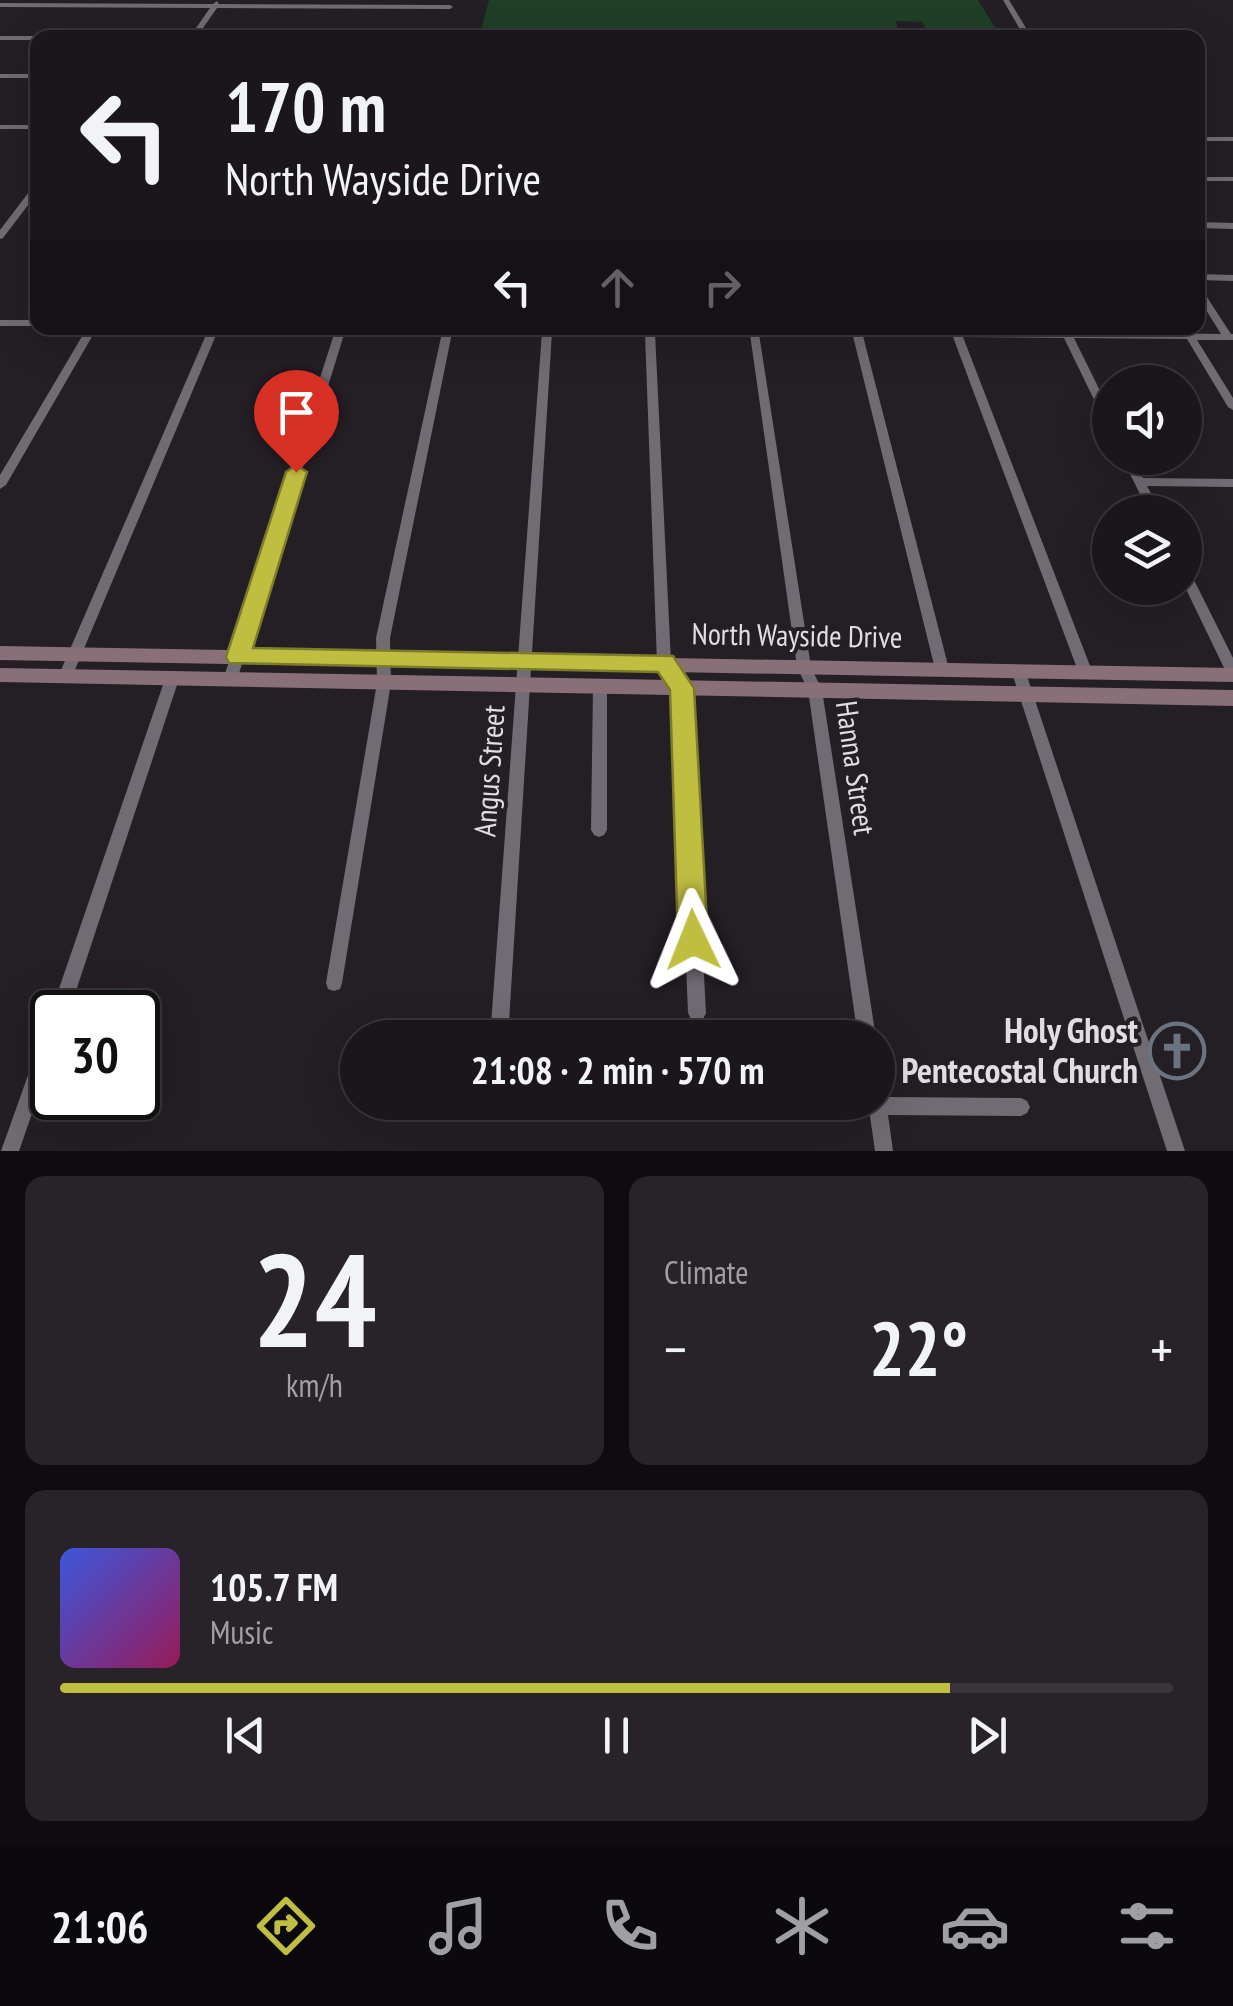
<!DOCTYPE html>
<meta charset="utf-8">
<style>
body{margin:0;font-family:"PT Sans Narrow",sans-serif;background:#282329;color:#f1f3f6;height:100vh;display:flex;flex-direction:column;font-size:38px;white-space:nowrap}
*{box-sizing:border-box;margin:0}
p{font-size:32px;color:#a09fa3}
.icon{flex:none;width:55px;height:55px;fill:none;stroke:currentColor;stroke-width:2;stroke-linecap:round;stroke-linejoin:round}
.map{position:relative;height:1151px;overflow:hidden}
.panel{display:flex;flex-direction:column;gap:25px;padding:25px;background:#0f0c0f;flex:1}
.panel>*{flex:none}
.guide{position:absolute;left:30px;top:30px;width:1175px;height:305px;border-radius:20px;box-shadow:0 10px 40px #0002,0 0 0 2px #39353b;background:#1b161c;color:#f1f3f6;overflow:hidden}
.buttons{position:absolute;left:1092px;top:365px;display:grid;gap:20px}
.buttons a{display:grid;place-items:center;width:110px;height:110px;border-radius:50%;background:#1b161c;box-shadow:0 10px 40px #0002,0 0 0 2px #39353b;font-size:50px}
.speed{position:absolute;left:30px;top:990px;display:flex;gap:20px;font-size:50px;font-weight:700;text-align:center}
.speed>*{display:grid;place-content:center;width:130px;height:130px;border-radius:50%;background:#1b161c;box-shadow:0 10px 40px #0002,0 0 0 2px #39353b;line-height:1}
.speed .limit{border:5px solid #111;border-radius:15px;background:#fff;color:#111}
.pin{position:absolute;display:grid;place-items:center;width:85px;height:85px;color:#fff;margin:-102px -42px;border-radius:50% 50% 50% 0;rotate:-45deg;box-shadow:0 0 10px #0007}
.pin .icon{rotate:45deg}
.me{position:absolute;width:110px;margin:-55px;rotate:358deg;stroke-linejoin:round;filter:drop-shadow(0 0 8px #0008)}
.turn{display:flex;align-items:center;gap:35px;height:210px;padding:0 30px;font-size:45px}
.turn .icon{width:130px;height:130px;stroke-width:2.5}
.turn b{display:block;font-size:70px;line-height:85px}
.lanes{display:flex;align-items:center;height:95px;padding:0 30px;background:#0003;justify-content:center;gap:50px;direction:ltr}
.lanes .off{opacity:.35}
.big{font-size:75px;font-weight:700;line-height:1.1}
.panel .tile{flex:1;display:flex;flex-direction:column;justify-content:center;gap:15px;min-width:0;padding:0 35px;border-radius:20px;background:#282329}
.panel .dial{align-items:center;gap:0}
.dial b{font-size:130px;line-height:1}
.song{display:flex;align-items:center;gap:30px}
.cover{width:120px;height:120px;border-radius:15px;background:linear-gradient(135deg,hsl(230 70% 55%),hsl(330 70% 35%))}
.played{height:10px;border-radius:5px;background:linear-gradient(90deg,#c0be41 80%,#39353b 80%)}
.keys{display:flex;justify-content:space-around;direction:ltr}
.heat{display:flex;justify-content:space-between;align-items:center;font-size:55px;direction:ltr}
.panel .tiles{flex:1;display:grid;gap:25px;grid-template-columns:1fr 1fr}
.tile:last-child{grid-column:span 2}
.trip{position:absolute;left:340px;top:1020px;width:555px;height:100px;border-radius:50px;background:#1b161c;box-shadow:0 10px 40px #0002,0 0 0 2px #39353b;font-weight:700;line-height:100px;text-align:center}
.tab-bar{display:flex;height:160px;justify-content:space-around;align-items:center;background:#0b090b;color:#a09fa3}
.tab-bar .icon{width:70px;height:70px}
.tab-bar .active{color:#c0be41}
.tab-bar b{font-size:45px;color:#f1f3f6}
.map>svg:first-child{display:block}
.green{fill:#1f3f27}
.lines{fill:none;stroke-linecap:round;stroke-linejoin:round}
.minor{fill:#716b73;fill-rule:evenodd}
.secondary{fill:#896f77;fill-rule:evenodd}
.route{fill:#c0be41;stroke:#7d7c2a;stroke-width:2.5}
.labels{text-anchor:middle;stroke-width:8;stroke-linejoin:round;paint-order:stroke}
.street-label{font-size:30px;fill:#e1dde2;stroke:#241e25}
.near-poi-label{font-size:35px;font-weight:bold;fill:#e1dde2;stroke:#241e25;text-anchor:end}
</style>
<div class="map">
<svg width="1233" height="1151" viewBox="0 0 1233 1151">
<rect width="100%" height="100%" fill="#241e25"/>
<path class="green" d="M489,0H978L1001,37H931L922,22L896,21L900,37H479Z"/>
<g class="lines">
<path class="minor" d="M1003,0H1009L1032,38H1025Z
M217,1L219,4L450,5L453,7L450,9L217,8L196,38H189L210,8L0,7V3L213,4Z
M0,36H38L41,38H38V40H0Z
M0,74H38V78H0Z
M0,125H38V129H0Z
M1198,137H1233V141H1198Z
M1198,177H1233V181H1198Z
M35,184H38V192L3,238L0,239V230Z
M1198,222L1233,223V229L1198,228Z
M1198,274L1233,275V281L1198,280Z
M1198,287L1201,288L1231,334H1233V340H1197L1233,398V410L1228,407L1187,339L1074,338L1110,411V425L1105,422L1064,338L963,337L1092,671L1090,675H1080L1078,671L953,337L863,336L949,669L947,673H937L935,669L853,336L759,334L811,667L822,690L876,1038H858L808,690L797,667L750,334L655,333L671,662L689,688L706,1013L703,1019L697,1021L691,1019L688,1013L675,689L657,663L645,333L552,332L508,1038H490L542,332L464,331L459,328H754L1061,332L1062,328H1067L1071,332L1221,334L1198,297Z
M0,320H38V326H0Z
M87,328H97L6,485L0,489V475Z
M209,328H219L72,677L70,681H60L58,677Z
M336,328H346L237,680L235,684H225L223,680Z
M443,328H453L390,638L391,683L342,983L340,989L334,991L328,989L326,983L377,683L376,638Z
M1122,458H1132L1143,478L1233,479V487L1147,486L1161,512H1149Z
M1185,570L1191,574L1233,658V677L1228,676L1226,672L1185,587Z
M1018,665L1023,666L1025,670L1185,1151H1167L1011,670L1013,666Z
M172,674L177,675L179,679L69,1012H52V1015L51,1012L165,679L167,675Z
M600,681L605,682L607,686V830L604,835L599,837L594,835L591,830L593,686L595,682Z
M52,1024V1056L19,1151H1L43,1033L46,1027Z
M878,1093L884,1097L1021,1098L1027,1101L1030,1107L1027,1113L1021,1116L888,1115L893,1151H875L868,1102H878Z
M486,1102H504L501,1111L495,1114L489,1111Z"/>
<path class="secondary" d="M0,646L1233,668V682L0,660Z
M0,668L1233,690V706L0,682Z"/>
</g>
<path class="route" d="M296,465L307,472L253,648L673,656L694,688L708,940L704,950L693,955L683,950L678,940L670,690L658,672L229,663L226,657L286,472Z"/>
<defs>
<g id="church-ring" transform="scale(2.875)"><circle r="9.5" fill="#241e25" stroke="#6b7280" stroke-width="1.5"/><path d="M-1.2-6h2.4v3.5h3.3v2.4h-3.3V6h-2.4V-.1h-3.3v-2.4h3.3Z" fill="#6b7280"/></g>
</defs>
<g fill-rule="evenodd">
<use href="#church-ring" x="1177" y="1051"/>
</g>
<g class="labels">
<g class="street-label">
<text transform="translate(797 636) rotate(1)" y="10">North Wayside Drive</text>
<text transform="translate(855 768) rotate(82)" y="10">Hanna Street</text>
<text transform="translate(490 771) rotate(-86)" y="10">Angus Street</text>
</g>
<g class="near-poi-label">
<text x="1138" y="1043">Holy Ghost<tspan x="1138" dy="40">Pentecostal Church</tspan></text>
</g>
</g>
</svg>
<div class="buttons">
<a><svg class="icon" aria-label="sound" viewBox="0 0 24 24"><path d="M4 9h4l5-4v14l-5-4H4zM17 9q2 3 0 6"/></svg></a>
<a><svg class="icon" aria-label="layers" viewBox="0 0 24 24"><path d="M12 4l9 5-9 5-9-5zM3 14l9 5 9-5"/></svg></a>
</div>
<div class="speed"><div class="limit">30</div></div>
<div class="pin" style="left:296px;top:472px;background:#d93025"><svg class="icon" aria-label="arrive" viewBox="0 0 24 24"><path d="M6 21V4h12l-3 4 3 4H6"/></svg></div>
<svg class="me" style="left:693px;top:940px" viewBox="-20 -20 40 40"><path d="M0-17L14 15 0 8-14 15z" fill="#c0be41" stroke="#fff" stroke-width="4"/></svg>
<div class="trip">21:08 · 2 min · 570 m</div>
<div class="guide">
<div class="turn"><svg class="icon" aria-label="left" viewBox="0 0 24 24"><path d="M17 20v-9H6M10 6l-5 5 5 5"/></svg><div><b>170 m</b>North Wayside Drive</div></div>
<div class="lanes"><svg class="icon" aria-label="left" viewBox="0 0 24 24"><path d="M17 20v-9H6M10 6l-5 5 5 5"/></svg><svg class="icon off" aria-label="ahead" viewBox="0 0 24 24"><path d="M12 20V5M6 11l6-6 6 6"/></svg><svg class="icon off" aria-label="right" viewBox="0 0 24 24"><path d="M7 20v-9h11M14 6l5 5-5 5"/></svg></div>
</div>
</div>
<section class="panel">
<div class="tiles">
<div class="tile dial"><b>24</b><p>km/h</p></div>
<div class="tile"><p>Climate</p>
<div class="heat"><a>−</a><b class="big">22°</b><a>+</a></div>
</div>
<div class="tile">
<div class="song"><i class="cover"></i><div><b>105.7 FM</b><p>Music</p></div></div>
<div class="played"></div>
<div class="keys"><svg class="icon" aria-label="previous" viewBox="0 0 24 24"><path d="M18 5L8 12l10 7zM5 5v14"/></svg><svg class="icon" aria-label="pause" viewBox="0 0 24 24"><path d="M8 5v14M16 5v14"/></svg><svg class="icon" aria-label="next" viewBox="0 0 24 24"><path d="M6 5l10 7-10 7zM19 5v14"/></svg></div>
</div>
</div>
</section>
<nav class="tab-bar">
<b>21:06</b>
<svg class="icon active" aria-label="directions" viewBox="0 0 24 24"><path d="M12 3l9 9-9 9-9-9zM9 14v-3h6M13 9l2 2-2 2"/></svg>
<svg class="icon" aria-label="music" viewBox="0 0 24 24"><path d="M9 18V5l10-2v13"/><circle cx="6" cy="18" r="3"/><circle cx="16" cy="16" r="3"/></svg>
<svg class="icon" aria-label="phone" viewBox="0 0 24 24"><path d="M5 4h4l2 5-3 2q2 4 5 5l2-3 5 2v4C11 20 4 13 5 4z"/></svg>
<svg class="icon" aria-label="climate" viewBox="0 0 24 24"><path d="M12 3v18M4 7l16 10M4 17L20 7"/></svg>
<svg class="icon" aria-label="car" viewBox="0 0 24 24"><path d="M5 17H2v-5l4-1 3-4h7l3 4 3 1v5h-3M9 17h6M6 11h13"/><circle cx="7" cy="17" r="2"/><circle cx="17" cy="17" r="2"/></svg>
<svg class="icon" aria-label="filters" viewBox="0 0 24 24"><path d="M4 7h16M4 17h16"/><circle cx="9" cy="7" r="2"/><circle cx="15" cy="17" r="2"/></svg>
</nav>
